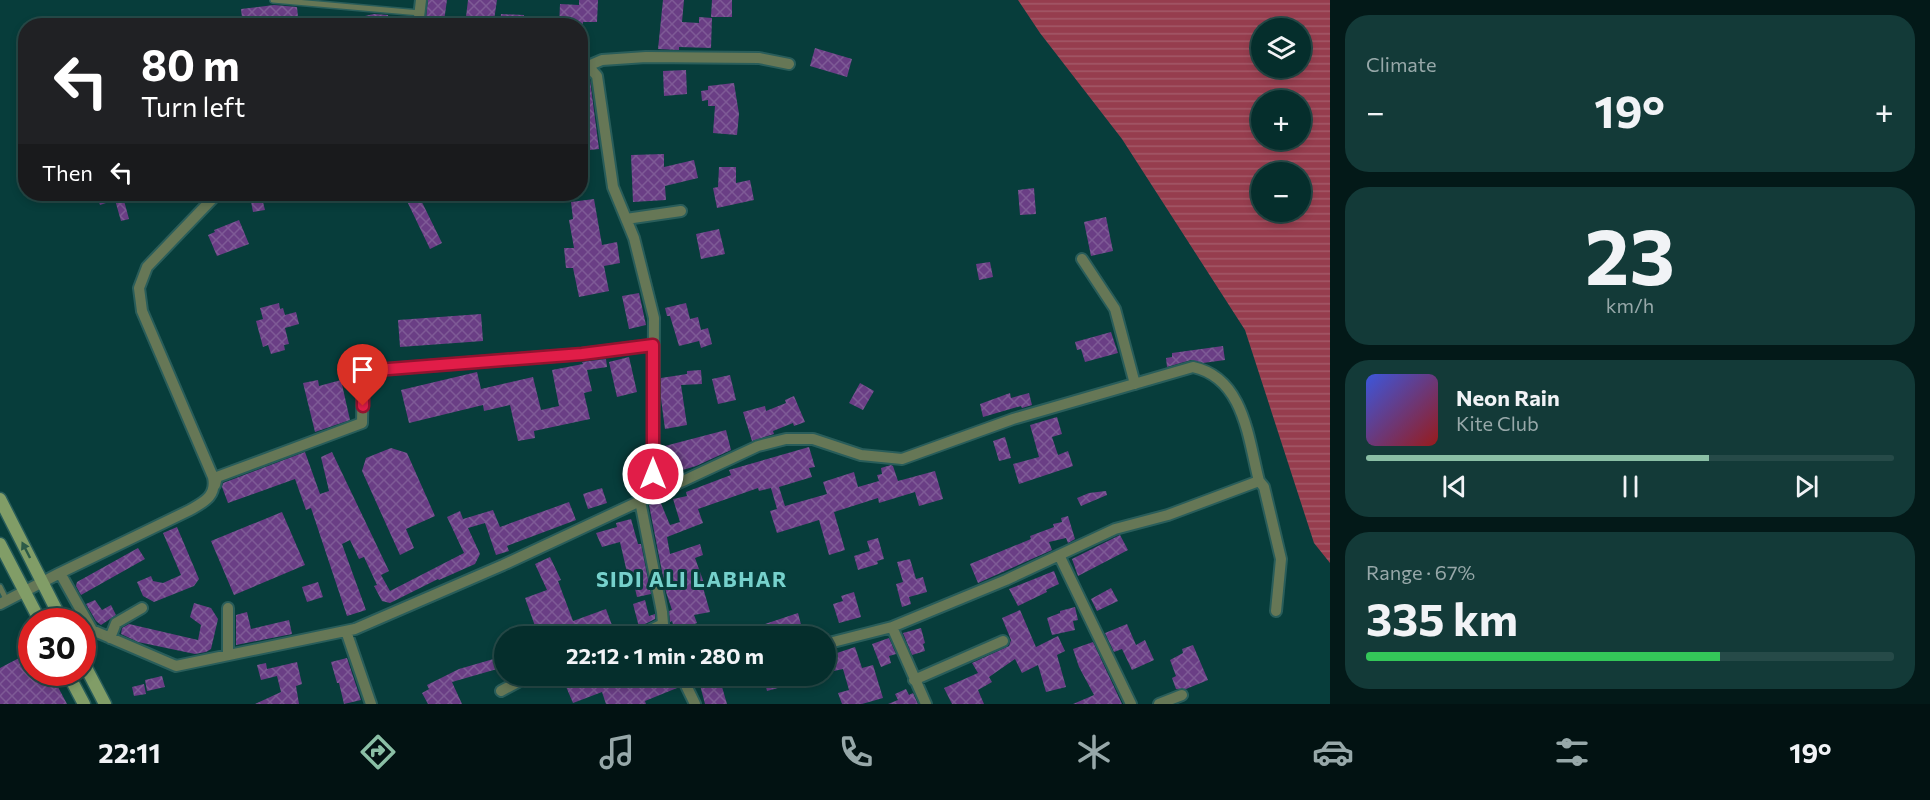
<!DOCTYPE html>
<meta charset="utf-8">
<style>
body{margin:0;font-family:Commissioner,sans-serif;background:#133a38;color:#f1f3f6;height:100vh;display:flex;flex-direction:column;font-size:22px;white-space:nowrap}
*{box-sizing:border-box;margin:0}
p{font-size:20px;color:#97a8a9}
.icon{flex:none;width:33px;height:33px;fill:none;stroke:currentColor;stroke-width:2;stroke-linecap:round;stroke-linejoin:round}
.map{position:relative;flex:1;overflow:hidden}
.side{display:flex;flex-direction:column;gap:15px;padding:15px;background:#031918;width:600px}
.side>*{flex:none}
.hud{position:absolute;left:18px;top:18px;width:570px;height:183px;border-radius:24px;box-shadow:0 3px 9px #0003,0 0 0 2px #264a48;background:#202124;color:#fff;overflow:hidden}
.fabs{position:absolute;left:1251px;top:18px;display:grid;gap:12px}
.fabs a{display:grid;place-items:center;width:60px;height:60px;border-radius:50%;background:#052e2c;box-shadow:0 3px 9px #0003,0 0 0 2px #264a48;font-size:30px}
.speed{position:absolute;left:18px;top:608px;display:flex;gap:12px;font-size:30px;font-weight:700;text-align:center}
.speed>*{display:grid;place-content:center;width:78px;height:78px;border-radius:50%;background:#052e2c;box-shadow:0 3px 9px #0003,0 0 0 2px #264a48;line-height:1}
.speed .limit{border:9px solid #d22;background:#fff;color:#111}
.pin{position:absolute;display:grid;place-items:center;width:51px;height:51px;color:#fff;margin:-62px -26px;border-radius:50% 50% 50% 0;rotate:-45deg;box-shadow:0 0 6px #0007}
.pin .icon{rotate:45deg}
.me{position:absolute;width:66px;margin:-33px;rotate:0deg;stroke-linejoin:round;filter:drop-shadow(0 0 4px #0008)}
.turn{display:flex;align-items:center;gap:21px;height:126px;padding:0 24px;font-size:27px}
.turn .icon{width:78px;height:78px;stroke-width:2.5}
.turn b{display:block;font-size:42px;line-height:51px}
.then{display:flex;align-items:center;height:57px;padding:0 24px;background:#0003;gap:12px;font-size:22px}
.big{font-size:45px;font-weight:700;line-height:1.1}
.side .card{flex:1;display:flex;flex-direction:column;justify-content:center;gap:9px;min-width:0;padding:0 21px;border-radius:24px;background:#133a38}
.side .dial{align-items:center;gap:0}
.dial b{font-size:78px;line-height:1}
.song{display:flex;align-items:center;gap:18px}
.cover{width:72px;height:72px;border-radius:9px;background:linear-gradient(135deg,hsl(230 70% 55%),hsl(0 70% 35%))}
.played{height:6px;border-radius:3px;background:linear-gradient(90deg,#8abfa5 65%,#264a48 65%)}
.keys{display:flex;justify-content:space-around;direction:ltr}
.heat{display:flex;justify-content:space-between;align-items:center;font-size:33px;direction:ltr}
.charge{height:9px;border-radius:4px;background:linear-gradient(90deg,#34c759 67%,#264a48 0)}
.trip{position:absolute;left:494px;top:626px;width:342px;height:60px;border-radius:30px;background:#052e2c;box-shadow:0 3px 9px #0003,0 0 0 2px #264a48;font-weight:700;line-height:60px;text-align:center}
.tabs{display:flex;height:96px;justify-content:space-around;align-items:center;background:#021212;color:#97a8a9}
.tabs .icon{width:42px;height:42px}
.tabs .current{color:#8abfa5}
.tabs b{font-size:27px;color:#f1f3f6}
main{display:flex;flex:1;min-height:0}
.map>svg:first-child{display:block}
.water{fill:url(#water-rules);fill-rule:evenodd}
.building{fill:url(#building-cross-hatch)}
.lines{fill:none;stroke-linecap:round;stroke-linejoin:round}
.lane-casing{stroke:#295d5a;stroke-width:8}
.street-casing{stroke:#295d5a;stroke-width:14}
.secondary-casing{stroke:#295d5a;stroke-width:15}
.lane{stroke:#667756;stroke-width:5}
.street{stroke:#667756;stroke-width:10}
.secondary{stroke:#819d67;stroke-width:12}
.oneway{fill:#2c5a48}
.route-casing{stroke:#92132f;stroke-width:15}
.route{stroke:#e11d48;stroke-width:10}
.labels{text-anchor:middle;stroke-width:6;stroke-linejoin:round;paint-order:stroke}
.district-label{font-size:21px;font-weight:bold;letter-spacing:1.5px;fill:#76d1cc;stroke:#073d3b}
</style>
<main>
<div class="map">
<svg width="1330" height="704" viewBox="0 0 1330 704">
<defs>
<pattern id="water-rules" width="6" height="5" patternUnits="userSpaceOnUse" patternTransform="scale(1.5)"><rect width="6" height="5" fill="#963d4e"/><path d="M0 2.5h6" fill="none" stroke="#a35968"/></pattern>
<pattern id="building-cross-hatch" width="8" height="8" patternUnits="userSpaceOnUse" patternTransform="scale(1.5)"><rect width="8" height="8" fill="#6a3e85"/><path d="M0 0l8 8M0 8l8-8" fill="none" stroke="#7e5a96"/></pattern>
</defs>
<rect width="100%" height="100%" fill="#073d3b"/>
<path class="water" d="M1018,0H1330V563L1314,543L1245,330L1122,139L1040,33ZM1262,28H1300V68H1262ZM1262,100H1300V140H1262ZM1262,172H1300V212H1262Z"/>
<path class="building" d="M428,0H447L444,21L426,18Z
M468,0H497L494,20L466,17Z
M579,0H598L597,22H583V26H559L560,4L579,5Z
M663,0H684L682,22L699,23V17L712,18L711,48L679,47V50L658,49Z
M712,0H732V17H711Z
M274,5L297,7L299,26H281V23L243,26L241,9Z
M374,14L388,15L389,26H338V22Z
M501,14L524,15L523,24L500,26Z
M815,48L852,59L847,77L810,66Z
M686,70L687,94L664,96L663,71Z
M590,80L599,149L580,151V81Z
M734,83L739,114L737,135L713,133L715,106H708V100L702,101L701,91L708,90V86Z
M664,154V167L694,160L698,178L665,186L666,200L633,202L631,155Z
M719,167H736V183L750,180L754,200L717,208L713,188L718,187Z
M1034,188L1036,214L1020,215L1018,190Z
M96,194H129V195L123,197L129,219L121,221L115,200L100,205Z
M261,194L265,210L253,212L250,196Z
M412,194H418L442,243L430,249L405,197Z
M594,199L602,245L617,242L620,263L604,266L609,291L579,297L573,268H566L564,248H574L569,220L573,219L571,202Z
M1106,217L1113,251L1091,256L1084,222Z
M239,220L249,244L217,256L208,235L215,232L214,230Z
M719,229L725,254L701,259L696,234Z
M990,262L993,277L979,280L976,264Z
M639,293L646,325L629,329L622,296Z
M279,303L280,309L283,308L285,315L296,312L299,324L285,328L289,344L284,345L285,350L271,354L268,345L263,347L256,321L263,319L260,308Z
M686,303L690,319L698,317L701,330L708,328L712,344L701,348L699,341L679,346L670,316H667L665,308Z
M481,314L483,341L400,347L398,320Z
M1111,332L1118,353L1085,362L1081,349L1077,350L1075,342Z
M1223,346L1225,360L1203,363L1191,360L1167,367L1166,358L1172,357V353Z
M629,357L637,392L617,397L609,362Z
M606,359L607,367L587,370L592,391L584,393L590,419L534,431L535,438L518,441L510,405L484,411L483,405L409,423L401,390L477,372L481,389L533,377L541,410L559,406L552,370L583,364L582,362Z
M701,370L702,384L681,385L687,425L665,429L661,399V378L687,374V371Z
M730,375L736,400L718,404L712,379Z
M318,380L319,386L341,380L350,420L315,432L303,383Z
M860,383L874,391L863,410L849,403Z
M1010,393L1011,398L1029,393L1032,405L1022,408L1021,406L983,417L980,404Z
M794,396L805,422L794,426L793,423L773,431L774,434L752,441L743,412L765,406L766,411L786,403L785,400Z
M1057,417L1062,434L1052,437L1058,455L1068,451L1073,466L1019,484L1013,464L1039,457L1030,425Z
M726,430L731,450L696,466L666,475L661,457V447Z
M1005,437L1011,458L999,461L993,441Z
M809,447L815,467L809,468L812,477L779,487L785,506L827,494L823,482L854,472L858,487L879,481L877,475L882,474L881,468L891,465L893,466L898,481L935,471L943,499L919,506L915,492L879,503L878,498L834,512L845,550L829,555L819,520L777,533L770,511L777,509L771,488L759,491L758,488L698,509L703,523L667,537L670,554L700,544L703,555L695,558L704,583L702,584L710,612L694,615L697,623L675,631L672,621L670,622L669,611L672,610L666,592L649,505L660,501L670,525L680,522L673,499L687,496L686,492L731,475L729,470Z
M391,448L407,453L435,516L406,529L414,548L400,555L362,471L366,458Z
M305,452L320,494L329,491L321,457L332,452L389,571L381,575L390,591L464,553L447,517L460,511L463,519L493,510L500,527L569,502L576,520L507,546L509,551L496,555L485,523L468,528L480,554L475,564L439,580L438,579L390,603L382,601L374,586L377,585L364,557L359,559L350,540L342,544L366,610L347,616L311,508L306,510L295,479L228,503L222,487L223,483Z
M646,466V476L635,480L632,472Z
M602,488L607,503L588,509L583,494Z
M1106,491L1107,495L1081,506L1077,498L1089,493Z
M282,512L305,565L234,595L211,541Z
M1068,516L1075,539L1068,543L1066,538L1049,542L1052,550L978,583L970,564L1031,539L1030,536L1054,527L1053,524L1062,522L1061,518Z
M631,519L638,544H641L651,594L637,597L632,576L628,577L620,542L602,547L596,533L617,527L616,523Z
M177,527L199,579L194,586L154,602L143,596L137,582L151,576L153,581L163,583L181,575L163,533Z
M1120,535L1128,550L1078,576L1072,559Z
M878,538L884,559L877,561L878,564L858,570L854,556L870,551L867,541Z
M138,548L145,559L81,595L76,586L77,582Z
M550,557L561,580L558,581L573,621L606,609L616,636H516L535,626L525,598L547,590L535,564Z
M910,559L916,579L923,577L927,592L909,597L911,604L902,607L896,584L903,582L897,562Z
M1054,571L1059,584L1046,590L1047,592L1018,606L1009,589Z
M318,582L323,597L307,602L302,587Z
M1111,588L1118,601L1097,611L1091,599Z
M854,592L861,617L839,623L833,604L843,601L841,596Z
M95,600L102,610L111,605L116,615L101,625L96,621L86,604Z
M645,600L649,616L655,614V619L639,627L633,604Z
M194,603L211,608L218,619L211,649L206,652L195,654L138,642L121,634L122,628L129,624L198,640L201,625L190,617Z
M1075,607L1078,620L1073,621L1075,630L1052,635L1047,618L1060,613V611Z
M1020,610L1036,647L1058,636L1065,651L1057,655L1066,687L1046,692L1038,665L1022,673L1015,659L989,677L992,682L978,690L984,704H952L944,688L978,673L972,663L1009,646L1011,640L1002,618Z
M247,612L251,629L289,620L292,634L236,645V615Z
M798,613L804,636H755L753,628Z
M1127,624L1136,645L1145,640L1154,660L1132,670L1122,649L1114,652L1105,633Z
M921,628L925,643L923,644L925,651L912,655L903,633Z
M889,638L896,654L889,656L891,663L881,667L872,644Z
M1093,642L1116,691L1122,704H1073L1094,695L1079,667L1073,649Z
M32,645V672H50L67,704H0V668L23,656L21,651Z
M1193,645L1208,680L1186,689H1176L1172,678L1176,676L1170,660L1183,653L1182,649Z
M855,647L862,668L873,665L883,698L862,704H842L838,693L849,690L843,669L825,673V657Z
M504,656V667L452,682L462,704H428L422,693L431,688L429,689L427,685L459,669Z
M347,658L361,700L344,704L339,683H337L331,662Z
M297,662L302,684L296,686L299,704H255L281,692L277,676L261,680L257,665L266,663L267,669Z
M583,675H671L677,688L645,701L646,704H606L602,692L573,703L564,682Z
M763,675H813L814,678L767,691Z
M162,676L165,687L147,691L145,680Z
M720,680L727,704H705L700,685Z
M144,684L146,694L134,696L132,687Z
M906,689L909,695L913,693L918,704H888L898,700L895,694Z"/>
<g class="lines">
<g class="lane-casing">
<path id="lane" d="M273,0L420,13
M0,587L7,601"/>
</g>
<g class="street-casing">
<path id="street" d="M418,26L421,0
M580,63L588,66L597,76L613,187L634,238L654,318L653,495
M588,66L602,60L646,57L759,58L789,64
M626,219L681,211
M1082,259L1115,309L1135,384
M215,485L217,477L362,423L363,371L582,354L653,345
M640,501L662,612L664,636
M1059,555L1131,704
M60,573L92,630L176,666L355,629L503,565L758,446L786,439H813L861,455L902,459L1013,419L1193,367C1244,378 1248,438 1259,481L1264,487L1281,559L1276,611
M0,604L60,573L190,510C204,502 217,496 213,477L142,311L139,288L147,267L217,194
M892,627L1006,580L1115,529L1168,515L1259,481
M346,631L371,704
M638,636L663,624
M110,638L116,623L142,608
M825,644L892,627L926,704
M228,655V608
M681,675L695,704
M914,680L1003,641
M501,691L531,675
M1159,704L1182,695"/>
</g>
<g class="secondary-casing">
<path id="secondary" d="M0,499L62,621
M0,544L40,621
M82,660L105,704
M67,672L84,704"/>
</g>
<use href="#lane" class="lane"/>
<use href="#street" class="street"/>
<use href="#secondary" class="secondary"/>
</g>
<defs><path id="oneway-solid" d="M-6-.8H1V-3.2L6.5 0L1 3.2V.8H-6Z" transform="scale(1.5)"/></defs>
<use class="oneway" href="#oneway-solid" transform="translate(26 550) rotate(-117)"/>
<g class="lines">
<g class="route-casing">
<path id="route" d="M363,406V371L582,354L653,345V474"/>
</g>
<use href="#route" class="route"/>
</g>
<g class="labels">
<g class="district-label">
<text x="692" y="587">SIDI ALI LABHAR</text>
</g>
</g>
</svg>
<div class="fabs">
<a><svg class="icon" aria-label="layers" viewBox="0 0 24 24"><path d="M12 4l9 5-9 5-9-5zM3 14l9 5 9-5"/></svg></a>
<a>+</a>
<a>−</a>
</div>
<div class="speed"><div class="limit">30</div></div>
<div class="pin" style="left:363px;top:406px;background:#d93025"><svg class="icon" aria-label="arrive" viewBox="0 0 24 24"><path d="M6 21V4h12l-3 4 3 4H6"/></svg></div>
<svg class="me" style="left:653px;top:474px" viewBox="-20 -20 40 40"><circle r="17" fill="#e11d48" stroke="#fff" stroke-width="3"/><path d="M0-11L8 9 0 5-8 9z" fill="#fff"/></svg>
<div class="trip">22:12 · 1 min · 280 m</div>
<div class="hud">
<div class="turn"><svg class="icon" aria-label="left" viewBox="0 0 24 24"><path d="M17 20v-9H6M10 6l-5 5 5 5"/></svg><div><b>80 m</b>Turn left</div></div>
<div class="then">Then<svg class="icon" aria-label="left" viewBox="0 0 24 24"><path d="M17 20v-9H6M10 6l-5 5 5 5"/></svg></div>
</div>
</div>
<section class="side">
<div class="card"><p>Climate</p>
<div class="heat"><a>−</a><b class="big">19°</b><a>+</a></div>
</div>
<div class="card dial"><b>23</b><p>km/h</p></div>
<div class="card">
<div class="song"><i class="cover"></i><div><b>Neon Rain</b><p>Kite Club</p></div></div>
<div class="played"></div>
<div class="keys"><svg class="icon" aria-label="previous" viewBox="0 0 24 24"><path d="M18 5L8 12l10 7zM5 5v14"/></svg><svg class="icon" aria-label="pause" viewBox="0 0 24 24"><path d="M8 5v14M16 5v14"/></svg><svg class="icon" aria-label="next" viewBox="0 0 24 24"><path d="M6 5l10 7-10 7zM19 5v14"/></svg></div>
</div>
<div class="card"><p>Range · 67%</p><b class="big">335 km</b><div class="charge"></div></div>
</section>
</main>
<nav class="tabs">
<b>22:11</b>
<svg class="icon current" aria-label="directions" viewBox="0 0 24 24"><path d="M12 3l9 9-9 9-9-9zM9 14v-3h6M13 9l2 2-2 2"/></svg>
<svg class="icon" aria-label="music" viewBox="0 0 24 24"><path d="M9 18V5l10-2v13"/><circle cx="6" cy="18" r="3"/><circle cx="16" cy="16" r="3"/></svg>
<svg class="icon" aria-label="phone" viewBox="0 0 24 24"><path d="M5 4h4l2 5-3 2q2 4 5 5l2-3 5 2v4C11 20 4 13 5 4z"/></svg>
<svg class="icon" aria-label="climate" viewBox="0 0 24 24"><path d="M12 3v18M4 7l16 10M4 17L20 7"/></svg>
<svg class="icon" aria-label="car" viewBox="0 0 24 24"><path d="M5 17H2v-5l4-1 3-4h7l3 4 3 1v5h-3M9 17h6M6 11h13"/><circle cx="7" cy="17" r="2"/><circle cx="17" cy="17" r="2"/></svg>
<svg class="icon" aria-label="filters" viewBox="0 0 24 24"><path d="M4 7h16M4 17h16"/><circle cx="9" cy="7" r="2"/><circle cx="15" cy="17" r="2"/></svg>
<b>19°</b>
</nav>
